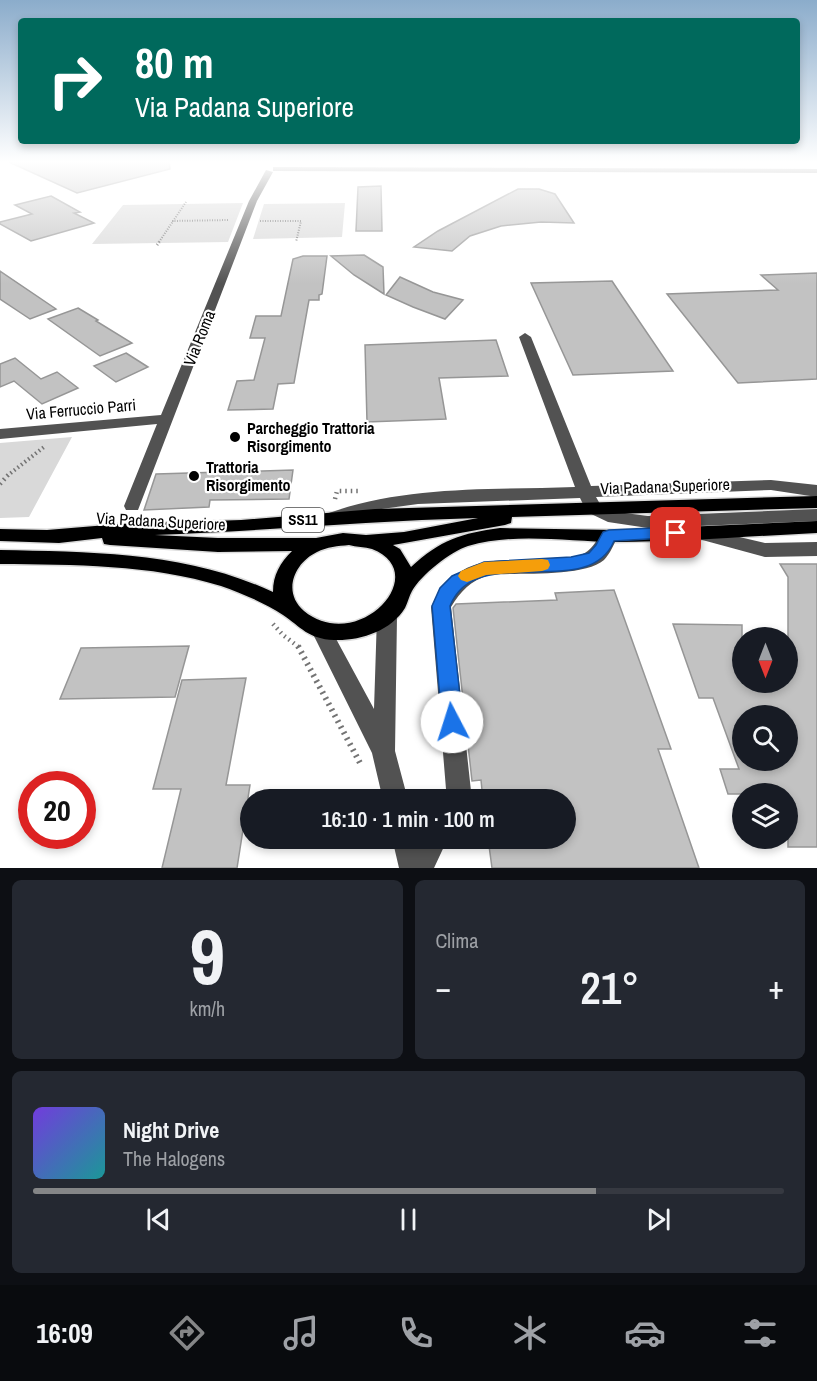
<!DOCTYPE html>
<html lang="it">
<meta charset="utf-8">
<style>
body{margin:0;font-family:"Archivo Narrow",sans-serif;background:#242831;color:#f1f3f6;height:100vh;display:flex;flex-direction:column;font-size:22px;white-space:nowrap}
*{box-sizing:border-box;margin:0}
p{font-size:20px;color:#9ea1a6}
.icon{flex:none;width:33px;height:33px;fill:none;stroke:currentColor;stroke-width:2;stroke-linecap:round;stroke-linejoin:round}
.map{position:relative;height:868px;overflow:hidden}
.panel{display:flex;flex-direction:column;gap:12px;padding:12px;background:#0d0f14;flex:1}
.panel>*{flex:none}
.guide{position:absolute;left:18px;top:18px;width:782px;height:126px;border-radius:6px;box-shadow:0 3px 9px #0003;background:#00695c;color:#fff;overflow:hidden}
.needle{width:39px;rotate:180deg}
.controls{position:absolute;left:732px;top:627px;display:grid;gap:12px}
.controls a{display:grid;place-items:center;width:66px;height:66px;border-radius:50%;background:#171b24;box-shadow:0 3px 9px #0003;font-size:30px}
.speed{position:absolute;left:18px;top:771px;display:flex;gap:12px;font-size:30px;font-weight:700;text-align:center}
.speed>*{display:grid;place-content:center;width:78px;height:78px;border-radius:50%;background:#171b24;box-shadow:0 3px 9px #0003;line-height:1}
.speed .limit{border:9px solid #d22;background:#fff;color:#111}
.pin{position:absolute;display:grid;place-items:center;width:51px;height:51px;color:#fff;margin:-26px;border-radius:12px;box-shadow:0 3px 9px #0006}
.me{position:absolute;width:66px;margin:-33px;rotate:355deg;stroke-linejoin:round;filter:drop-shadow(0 0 4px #0008)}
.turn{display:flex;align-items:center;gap:21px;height:126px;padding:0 18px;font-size:27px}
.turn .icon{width:78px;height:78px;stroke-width:2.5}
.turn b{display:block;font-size:42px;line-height:51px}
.big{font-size:45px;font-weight:600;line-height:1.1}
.panel .widget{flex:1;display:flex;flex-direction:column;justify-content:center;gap:9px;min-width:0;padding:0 21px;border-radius:9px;background:#242831}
.panel .dial{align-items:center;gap:0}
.dial b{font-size:78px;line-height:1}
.song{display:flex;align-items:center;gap:18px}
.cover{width:72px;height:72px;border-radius:9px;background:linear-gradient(135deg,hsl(260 70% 55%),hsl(180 70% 35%))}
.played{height:6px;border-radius:3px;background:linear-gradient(90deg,#858687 75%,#363941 75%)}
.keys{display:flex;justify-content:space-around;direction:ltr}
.heat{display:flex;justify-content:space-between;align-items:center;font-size:33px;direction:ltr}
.panel .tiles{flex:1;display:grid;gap:12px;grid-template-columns:1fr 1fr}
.widget:last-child{grid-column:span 2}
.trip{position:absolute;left:240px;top:789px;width:336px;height:60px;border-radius:30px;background:#171b24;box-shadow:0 3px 9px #0003;font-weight:600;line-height:60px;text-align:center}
.tab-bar{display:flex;height:96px;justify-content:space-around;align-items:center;background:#090b0e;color:#9ea1a6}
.tab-bar .icon{width:42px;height:42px}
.tab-bar .active{color:#858687}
.tab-bar b{font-size:27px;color:#f1f3f6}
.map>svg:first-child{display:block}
.green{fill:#d9d9d9}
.building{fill:#c2c2c2;stroke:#969696;stroke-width:1.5;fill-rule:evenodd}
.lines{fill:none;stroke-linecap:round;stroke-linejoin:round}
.major-casing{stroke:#dbdbdb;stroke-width:3}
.path-far4{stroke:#747474;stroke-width:2;stroke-dasharray:1 1.5;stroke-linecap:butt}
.path-far3{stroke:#747474;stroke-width:3;stroke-dasharray:1 2;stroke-linecap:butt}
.path-far2{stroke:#747474;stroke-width:4;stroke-dasharray:1.5 3;stroke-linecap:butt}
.path-far1{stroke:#747474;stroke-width:4.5;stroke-dasharray:1.5 4;stroke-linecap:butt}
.path{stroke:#747474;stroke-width:6;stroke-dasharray:2 4.5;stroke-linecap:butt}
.minor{fill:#525252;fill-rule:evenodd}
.major{fill:#000;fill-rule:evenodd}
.route{fill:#1a73e8;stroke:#114b97;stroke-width:1.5}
.slow{fill:#f59e0b}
.poi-dot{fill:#000;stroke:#fff;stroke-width:2}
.labels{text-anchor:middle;stroke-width:4.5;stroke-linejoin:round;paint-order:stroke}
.shield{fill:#fff;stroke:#4c4c4c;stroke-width:1.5}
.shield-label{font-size:15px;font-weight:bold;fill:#000}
.street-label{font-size:16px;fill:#000;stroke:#fff}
.poi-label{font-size:16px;font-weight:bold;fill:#000;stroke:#fff;text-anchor:start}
</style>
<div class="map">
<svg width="817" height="868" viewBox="0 0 817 868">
<rect width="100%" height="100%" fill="#fff"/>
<path class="green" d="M243,203L228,242L92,244L123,205Z
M345,203L342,237L253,239L264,204Z
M72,437L29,517L0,518V443Z"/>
<path class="building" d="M9,162H169L170,169L77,193Z
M381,186L382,231H356L358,187Z
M518,189H539L555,194L574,223L541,222L501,226L470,236L452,251L414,247L438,231Z
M51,196L80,212L74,213L94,223L31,241L0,224V222L32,214L15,205Z
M364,255L383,267L384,294L354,275L331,256Z
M303,256H327L322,294L319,295V300H309L294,383L278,384L273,409L228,410L237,381L254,380L265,338H250L256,316H281L293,259Z
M0,271L56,309L30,319L0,299Z
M817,273V379L738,383L667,294L778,290L761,275Z
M400,277L433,292L463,300L445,319L413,307L386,295Z
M612,281L622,296L673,371L573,375L531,283Z
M78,308L98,320L96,321L132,343L100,356L48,319Z
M496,340L508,376L439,378L446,419L367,422L365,345Z
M126,353L148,367L116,382L94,366Z
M15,358L41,379L57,372L78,388L42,404L14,381L0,387V364Z
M293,470L289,499L210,500L209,507L144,510L156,474Z
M780,564H817V847H788V794H728L720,769H739L713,698H699L673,624L742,625V682H788V577ZM742,716H788V760H742Z
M614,590L671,749H658L699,868H492L488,838H566V800H483L481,780L472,781L453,608L456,604L557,600L555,593Z
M189,646L175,697L60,699L81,648Z
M246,678L226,785H250L237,868H162L181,789H153L182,680Z"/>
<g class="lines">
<g class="major-casing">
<path id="major" d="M817,496V508L512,517L511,523L505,525L393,545L400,549L411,567C440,540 462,533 500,528L617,530L817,521V533C751,536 684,542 617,542C568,542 516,532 468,546C451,551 421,575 412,591C409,596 408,602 405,608C391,631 360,641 334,640C308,639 301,627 283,615C265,603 241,593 221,586C150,564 74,565 0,564V550C94,552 187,552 273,592C273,575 280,563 292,551L218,552L110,545L104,544L102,538L59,543L0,541V529L47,530L119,524L241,520L375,509ZM478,518L404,532L366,535L343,533L316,538H218L155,535C263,531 370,521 478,518ZM349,545C356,547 365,547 372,549C434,573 358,655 304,611C282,592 294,563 317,552C327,547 338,546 349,545Z"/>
</g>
<path class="path-far4" d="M172,221L229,220
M260,221H301L296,242
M159,242L186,202"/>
<path class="path-far3" d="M157,245L160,241"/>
<path class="path-far2" d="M7,476L44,447"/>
<path class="path-far1" d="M0,484L8,475
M335,499L337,491H358
M273,624L283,635L300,648"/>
<path class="path" d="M298,646L360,763"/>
<path class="minor" d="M276,167L817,169V173L273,171V167Z
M266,170L273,172L257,201L138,510H126L124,506L157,424L0,439V429L161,415L249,201Z
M525,333L531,337L591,486L771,480L817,485V497L771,490L596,497L600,504L617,512L648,516L817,509V521L648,528L608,522L587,512L580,498L418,504L367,511L335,523L329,521L326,517L329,513C407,485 493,490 575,487L519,337Z
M701,528L765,543L817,542V556L765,557L695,538L692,534L695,530Z
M609,530L615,531L618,536C614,544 610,554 604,560C583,578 516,572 489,575C470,581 461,591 451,607L471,791L468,800H442L446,789L431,607C467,538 515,570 574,557C598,552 594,534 609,530Z
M387,608L394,610L397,616L395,751L408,800H383L372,753L311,630L314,624L321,622L328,624L374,709L377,616L380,610Z
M392,838H418L419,842L421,838H448L434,868H399Z"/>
<use href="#major" class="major"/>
</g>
<linearGradient id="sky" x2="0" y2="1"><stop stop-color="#8baccb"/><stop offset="0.57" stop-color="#fff"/><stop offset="1" stop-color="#fff" stop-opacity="0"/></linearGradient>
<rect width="817" height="284" fill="url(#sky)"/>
<path class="route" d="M676,527L682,529L684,533L682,537L614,541C588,603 476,540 450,606L463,722L459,729L452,732L445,729L442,722L432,606L440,588L452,576L484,562L571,557L589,553L596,545L603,532L609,530Z"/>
<path class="slow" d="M542,559L548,560L550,565L548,569L542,571L486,575L467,582L461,580L458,576L461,571L484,562Z"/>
<g class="poi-dot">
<circle cx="235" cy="437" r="6"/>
<circle cx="194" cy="476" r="6"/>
</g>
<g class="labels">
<rect class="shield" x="282" y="508" width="42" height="24" rx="4.5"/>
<g class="shield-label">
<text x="303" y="525">SS11</text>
</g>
<g class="street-label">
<text transform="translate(199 338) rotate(-68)" y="6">Via Roma</text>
<text transform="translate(81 409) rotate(-5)" y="6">Via Ferruccio Parri</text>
<text transform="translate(665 486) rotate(-2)" y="6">Via Padana Superiore</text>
<text transform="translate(161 521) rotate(3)" y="6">Via Padana Superiore</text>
</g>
<g class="poi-label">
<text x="247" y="434">Parcheggio Trattoria<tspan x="247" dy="18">Risorgimento</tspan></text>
<text x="206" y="473">Trattoria<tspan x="206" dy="18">Risorgimento</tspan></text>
</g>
</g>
</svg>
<div class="controls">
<a><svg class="needle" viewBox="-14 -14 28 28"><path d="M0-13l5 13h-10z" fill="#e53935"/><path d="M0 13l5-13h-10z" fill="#9ea1a6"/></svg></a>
<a><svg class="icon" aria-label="search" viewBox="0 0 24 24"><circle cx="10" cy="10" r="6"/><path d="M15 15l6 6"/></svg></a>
<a><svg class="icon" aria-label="layers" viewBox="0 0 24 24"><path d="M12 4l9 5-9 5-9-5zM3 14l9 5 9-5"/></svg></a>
</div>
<div class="speed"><div class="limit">20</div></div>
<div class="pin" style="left:676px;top:533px;background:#d93025"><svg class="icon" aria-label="arrive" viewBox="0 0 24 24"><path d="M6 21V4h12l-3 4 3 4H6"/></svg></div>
<svg class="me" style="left:452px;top:722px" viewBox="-20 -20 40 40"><circle r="19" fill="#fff"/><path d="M0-13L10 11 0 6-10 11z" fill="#1a73e8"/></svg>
<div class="trip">16:10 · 1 min · 100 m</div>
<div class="guide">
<div class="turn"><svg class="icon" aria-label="right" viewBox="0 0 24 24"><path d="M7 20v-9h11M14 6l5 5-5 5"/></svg><div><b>80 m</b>Via Padana Superiore</div></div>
</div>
</div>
<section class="panel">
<div class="tiles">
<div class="widget dial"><b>9</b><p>km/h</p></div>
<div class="widget"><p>Clima</p>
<div class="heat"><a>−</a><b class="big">21°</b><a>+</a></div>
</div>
<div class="widget">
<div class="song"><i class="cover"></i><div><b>Night Drive</b><p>The Halogens</p></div></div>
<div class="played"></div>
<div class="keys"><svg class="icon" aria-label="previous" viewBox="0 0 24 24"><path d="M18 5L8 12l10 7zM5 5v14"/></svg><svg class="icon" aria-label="pause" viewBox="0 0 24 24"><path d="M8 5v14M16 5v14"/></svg><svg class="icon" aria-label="next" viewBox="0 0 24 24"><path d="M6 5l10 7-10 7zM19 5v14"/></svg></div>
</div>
</div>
</section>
<nav class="tab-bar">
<b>16:09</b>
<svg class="icon active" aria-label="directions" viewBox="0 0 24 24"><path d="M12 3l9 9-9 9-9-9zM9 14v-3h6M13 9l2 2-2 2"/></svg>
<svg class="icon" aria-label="music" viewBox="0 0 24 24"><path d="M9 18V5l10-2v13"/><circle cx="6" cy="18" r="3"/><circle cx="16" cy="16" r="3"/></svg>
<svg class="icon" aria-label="phone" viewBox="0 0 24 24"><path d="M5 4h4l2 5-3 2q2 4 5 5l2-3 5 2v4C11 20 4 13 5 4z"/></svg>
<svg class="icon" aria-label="climate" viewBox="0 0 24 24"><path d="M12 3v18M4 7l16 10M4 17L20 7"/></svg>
<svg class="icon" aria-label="car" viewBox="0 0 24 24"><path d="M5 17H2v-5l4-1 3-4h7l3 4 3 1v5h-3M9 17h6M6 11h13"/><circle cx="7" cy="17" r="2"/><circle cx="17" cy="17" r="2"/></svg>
<svg class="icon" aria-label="filters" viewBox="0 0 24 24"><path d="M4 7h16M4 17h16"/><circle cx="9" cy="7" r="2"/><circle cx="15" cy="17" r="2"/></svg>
</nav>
